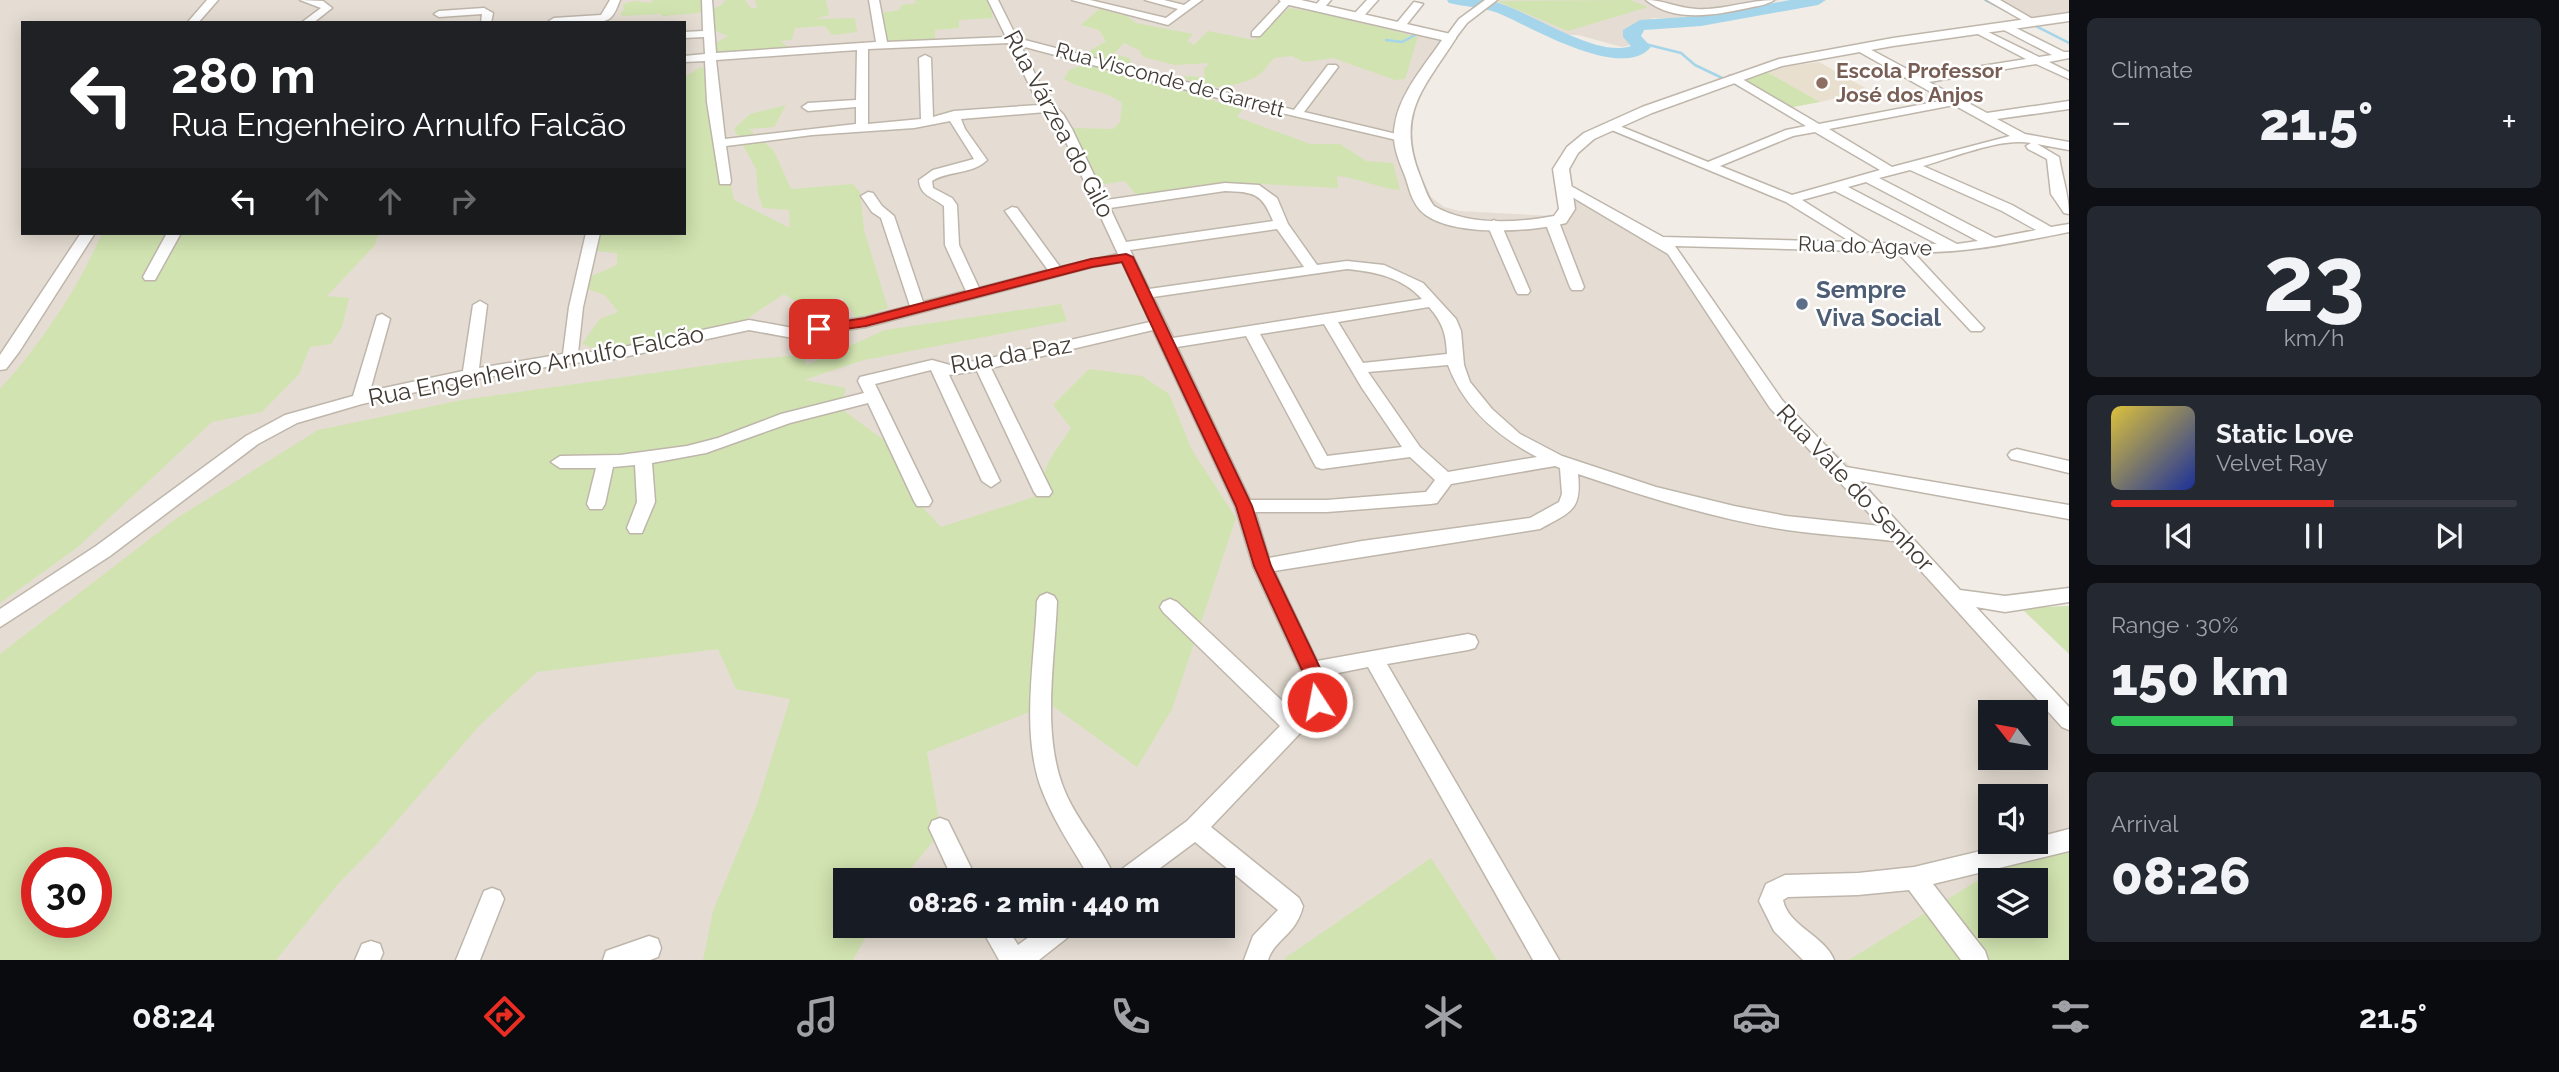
<!DOCTYPE html>
<meta charset="utf-8">
<style>
body{margin:0;font-family:Raleway,sans-serif;background:#242831;color:#f1f3f6;height:100vh;display:flex;flex-direction:column;font-size:26px;white-space:nowrap}
*{box-sizing:border-box;margin:0}
p{font-size:23px;color:#9ea1a6}
.icon{flex:none;width:38px;height:38px;fill:none;stroke:currentColor;stroke-width:2;stroke-linecap:round;stroke-linejoin:round}
.map{position:relative;flex:1;overflow:hidden}
.drawer{display:flex;flex-direction:column;gap:18px;padding:18px;background:#0d0f14;width:490px}
.drawer>*{flex:none}
.banner{position:absolute;left:21px;top:21px;width:665px;height:214px;border-radius:0px;box-shadow:0 4px 18px #0003;background:#202124;color:#fff;overflow:hidden}
.needle{width:46px;rotate:301deg}
.fabs{position:absolute;left:1978px;top:700px;display:grid;gap:14px}
.fabs a{display:grid;place-items:center;width:70px;height:70px;border-radius:0px;background:#171b24;box-shadow:0 4px 18px #0003;font-size:35px}
.speed{position:absolute;left:21px;top:847px;display:flex;gap:14px;font-size:35px;font-weight:700;text-align:center}
.speed>*{display:grid;place-content:center;width:91px;height:91px;border-radius:50%;background:#171b24;box-shadow:0 4px 18px #0003;line-height:1}
.speed .limit{border:10px solid #d22;background:#fff;color:#111}
.pin{position:absolute;display:grid;place-items:center;width:60px;height:60px;color:#fff;margin:-30px;border-radius:14px;box-shadow:0 4px 10px #0006}
.me{position:absolute;width:77px;margin:-38px;rotate:349deg;stroke-linejoin:round;filter:drop-shadow(0 0 5px #0008)}
.turn{display:flex;align-items:center;gap:24px;height:147px;padding:0 35px;font-size:32px}
.turn .icon{width:91px;height:91px;stroke-width:2.5}
.turn b{display:block;font-size:49px;line-height:60px}
.lanes{display:flex;align-items:center;height:66px;padding:0 35px;background:#0003;justify-content:center;gap:35px;direction:ltr}
.lanes .off{opacity:.35}
.big{font-size:52px;font-weight:800;line-height:1.1}
.drawer .card{flex:1;display:flex;flex-direction:column;justify-content:center;gap:10px;min-width:0;padding:0 24px;border-radius:10px;background:#242831}
.drawer .dial{align-items:center;gap:0}
.dial b{font-size:91px;line-height:1}
.song{display:flex;align-items:center;gap:21px}
.cover{width:84px;height:84px;border-radius:10px;background:linear-gradient(135deg,hsl(50 70% 55%),hsl(230 70% 35%))}
.played{height:7px;border-radius:4px;background:linear-gradient(90deg,#ea2d23 55%,#363941 55%)}
.keys{display:flex;justify-content:space-around;direction:ltr}
.heat{display:flex;justify-content:space-between;align-items:center;font-size:38px;direction:ltr}
.charge{height:10px;border-radius:5px;background:linear-gradient(90deg,#34c759 30%,#363941 0)}
.trip{position:absolute;left:833px;top:868px;width:402px;height:70px;border-radius:0px;background:#171b24;box-shadow:0 4px 18px #0003;font-weight:800;line-height:70px;text-align:center}
.menu{display:flex;height:112px;justify-content:space-around;align-items:center;background:#090b0e;color:#9ea1a6}
.menu .icon{width:49px;height:49px}
.menu .on{color:#ea2d23}
.menu b{font-size:32px;color:#f1f3f6}
main{display:flex;flex:1;min-height:0}
.map>svg:first-child{display:block}
.residential{fill:#e5ddd3;fill-rule:evenodd}
.education{fill:#e9dfcf}
.green{fill:#d1e3b0;fill-rule:evenodd}
.lines{fill:none;stroke-linecap:round;stroke-linejoin:round}
.stream{stroke:#a5d5ea;stroke-width:2.5}
.river{fill:#a5d5ea;fill-rule:evenodd}
.minor-casing{stroke:#bfb6ab;stroke-width:3}
.tertiary-casing{stroke:#bfb6ab;stroke-width:3}
.minor{fill:#fff;fill-rule:evenodd}
.tertiary{fill:#fff;fill-rule:evenodd}
.route{fill:#ea2d23;stroke:#981d17;stroke-width:2}
.education-dot{fill:#8d6e63;stroke:#fff;stroke-width:2.5}
.service-dot{fill:#5c6f8a;stroke:#fff;stroke-width:2.5}
.labels{text-anchor:middle;stroke-width:5;stroke-linejoin:round;paint-order:stroke}
.far-education-label{font-size:21px;font-weight:bold;fill:#785e54;stroke:#fff;text-anchor:start}
.far-street-label{font-size:21px;fill:#433c35;stroke:#fff}
.street-label{font-size:24px;fill:#433c35;stroke:#fff}
.service-label{font-size:24px;font-weight:bold;fill:#4e5e75;stroke:#fff;text-anchor:start}
</style>
<main>
<div class="map">
<svg width="2069" height="960" viewBox="0 0 2069 960">
<rect width="100%" height="100%" fill="#f1ece5"/>
<path class="residential" d="M0,0H1298L1448,33L1405,120L1407,146L1431,197L1444,207L1460,211L1552,216L1572,210L1570,188L1584,192L1669,240L1777,401L1844,460L2069,712V960H0ZM23,23H684V233H23ZM1990,712H2035V758H1990ZM1990,796H2035V842H1990ZM37,863H96V922H37ZM845,880H1223V926H845ZM1990,880H2035V926H1990Z
M1499,0H1780L1716,17L1693,20L1653,18L1631,30L1639,43L1622,47L1578,35H1558L1538,29L1521,22L1509,10L1494,2Z
M1993,0H2069V13L2028,19Z"/>
<path class="education" d="M1819,62L1876,94L1852,98L1846,96L1820,102L1767,72L1776,68Z"/>
<path class="green" d="M653,0H704L708,9C693,17 679,12 663,17L661,14L622,16L620,13L624,10L623,4L635,1L651,3Z
M726,0H745L751,8H757L755,0H826L829,15L814,19L855,18L857,32L832,35L825,26L795,28L792,40L780,41L788,47L712,55L717,42L728,36L713,30L711,9L720,6Z
M915,0H990L993,18L959,20V28L935,30V39L885,42L882,13L899,10L901,5L916,3Z
M1631,0L1648,7L1568,31L1497,1Z
M1289,8L1321,13L1418,37L1405,79L1395,80L1333,58L1304,62L1292,56L1274,58C1269,63 1264,71 1259,75C1239,87 1200,94 1183,76L1205,77L1204,69L1210,63L1175,65L1143,57L1139,50L1124,43L1114,54L1130,58V68L1083,55L1106,41L1099,30L1081,25L1099,9L1127,16L1136,23L1193,34L1187,41L1194,45L1208,31L1254,40Z
M1080,66L1109,68L1205,94L1216,102L1244,107L1237,117L1310,144H1340L1366,161L1393,163L1400,190C1378,188 1359,178 1337,176L1338,188L1243,183L1200,185L1138,197L1125,181L1098,185L1071,128L1113,129L1120,122L1122,103C1103,89 1084,91 1064,79L1069,70Z
M701,67L707,70L734,200L790,228L789,210L763,208L758,194L756,169L734,129L750,114L786,105L774,127L749,129L774,151L791,189L853,184L860,192L864,230L888,308L857,319L842,298L796,302L784,294L737,325L607,353L582,344L600,319L618,312L605,295L587,289L592,276L617,265V253L597,251L601,233H684V77Z
M1767,72L1820,102L1788,108L1740,80Z
M102,233H378L375,245L327,296L349,298L342,327L331,344L310,347L299,374L262,412L212,422L78,547L0,603V389C42,342 77,291 102,233Z
M1061,304L1067,321L864,360L804,380L846,388L840,408L892,446L916,500L941,527L1034,497L1050,459L1071,428L1053,405L1089,369L1142,376L1169,394L1192,450L1236,518L1172,709L1137,767L1050,704L927,752L941,832L901,880H845V926H872L853,960H703L713,911L757,805L790,699L736,689L718,649L537,672L478,727L376,845L338,884L276,960H0V654L177,518L318,430L462,400L745,360L801,355L807,365L885,330ZM37,863H96V922H37Z
M2069,606V654L2021,608Z
M2069,850V960H1849L2022,853ZM1990,880H2035V926H1990Z
M1431,858L1497,960H1286L1285,958Z"/>
<g class="lines">
<path class="stream" d="M1985,0L2069,43
M1386,40L1402,42L1417,34
M1637,42L1681,53L1695,65L1741,87
M1434,53L1441,40
M1614,131L1655,148"/>
<path class="river" d="M1447,0H1487L1498,3C1533,13 1596,58 1631,46L1623,37V30L1640,20L1701,16L1790,0H1826L1818,5L1701,26L1644,30L1641,36L1651,47C1621,82 1530,26 1498,13C1482,7 1465,7 1449,3Z"/>
<g class="minor-casing">
<path id="minor" d="M207,0H218L198,23H187Z
M300,0L323,1L332,8L313,23H301L321,8Z
M610,0H620C617,7 615,15 609,19C600,25 558,24 549,21L554,18L601,15Z
M702,0H712L716,53L876,42L869,0H879L887,42L1006,37L988,0H998L1017,38L1294,110L1328,65H1336L1338,67L1304,112L1405,136V142L1214,97L1021,46L1048,100L1063,114L1072,129L1106,200L1225,183L1259,185L1277,198L1288,224L1317,265L1347,261L1384,265L1423,283L1456,319L1461,331L1464,365L1470,382L1492,409L1520,434L1562,456L1656,487L1734,506L1786,516L1881,526L1770,408L1668,254L1557,188L1564,184L1569,185L1663,237L1851,242L1786,202L1602,126L1612,123L1708,162L1786,130L1806,126L1729,80V76H1737L1819,124L1945,100L1856,50V46H1864L1920,76L2026,59L1976,33V29L1980,28L2039,57L2052,55L2002,29V25H2010L2064,52H2069V58L2049,62L2069,72V79L2036,64L1929,82L1987,113L2069,101V109L1997,119L2025,134L2069,142V150L2037,144L2059,157C2062,176 2069,196 2069,214L2064,213L2051,194L2047,159L2028,149L2026,146L2031,143C2001,137 1952,158 1923,166L2012,205L2051,227L2069,224V232C2017,242 1966,254 1913,252L1981,325L1984,328L1981,331H1971L1897,252L1675,246L1782,400L1846,467L2069,505V519L1860,481L1960,590L2005,596L2069,588V602L2005,612L1976,607L2069,707V730L2062,727L1894,541C1858,537 1822,535 1787,530C1715,519 1646,497 1578,474C1582,511 1570,512 1540,529L1274,571L1317,661L1468,634L1475,636L1478,642L1475,648L1468,650L1387,664L1559,960H1533L1368,667L1323,676L1328,692L1324,708L1211,827L1299,898L1303,906C1297,934 1274,940 1268,960H1244L1253,936L1278,910L1195,842L1144,880H1091C1073,849 1052,819 1040,785C1021,728 1035,659 1037,601L1040,596L1047,593L1054,596L1057,601C1055,659 1042,728 1062,784C1074,818 1101,845 1115,878L1118,872L1187,821L1280,726L1163,612L1160,607L1163,602L1170,599L1177,602L1294,712L1307,699L1301,670L1253,566L1235,506L1153,330L991,368L1052,492L1049,496H1037L1034,492L977,371L949,375L1000,481L991,487L982,481L931,370L875,384L932,501L929,506H917L914,501L868,403L790,423L706,453L652,463L655,502L642,533H630L627,528L637,502L635,465L613,467L605,504L602,509H590L587,504L596,468H560L551,462L560,456L620,455L687,446L718,438L781,414L864,393L858,381L860,377L932,360L950,365L982,360L1150,322L1122,262L1092,267L866,327L793,338L749,330L605,361L570,363L470,380L362,404L297,423L258,444L110,556L0,627V609L96,546L246,436L285,415L353,396L377,316L382,314L390,319L370,391L463,371L473,305L480,301L487,305L479,368L563,354L569,307L586,233H600L583,307L578,353L605,351L749,320L793,328L866,317L910,306L881,218L872,212L861,196L868,192L873,193L882,206L894,216L923,302L966,291L945,245L944,206C933,197 920,196 919,180L933,170L974,159L950,121L914,128L812,135L726,146L731,181L730,184H720L707,102L705,61L684,62V56L705,54L704,37L684,38V32L703,31ZM1009,43L1039,105L954,111L933,117L931,58L925,55L919,58L921,119L868,124V49ZM857,50L856,100L808,103L802,107L808,111L856,107V124L725,139L716,60ZM1954,105L2010,136L1892,167L1829,129ZM1046,112L1060,129L1118,254L1060,267L1017,208L1012,207L1005,211L1048,270L979,288L959,245L957,205L952,198L933,188L932,181C949,170 972,175 987,160L965,129L961,119ZM1815,132L1880,170L1792,195L1720,166L1793,136ZM1910,170L2002,211L2036,230L1995,238L1879,178ZM1866,182L1978,241L1957,244L1848,187ZM1225,191C1254,192 1262,193 1273,221L1126,242L1110,208ZM1835,191L1937,244L1870,243L1802,200ZM1277,229L1304,267L1149,289L1130,250ZM1347,269C1376,272 1402,277 1422,299L1173,338L1153,297ZM1429,307C1443,323 1446,334 1447,354L1363,363L1338,322ZM1324,324L1362,388L1402,447L1327,456L1260,334ZM1246,336L1316,467L1322,469L1410,457L1435,480L1426,492L1327,500H1250L1177,347ZM1448,365C1464,408 1497,436 1537,457L1448,472L1420,447L1368,372ZM1555,466L1560,468L1562,494L1559,502L1530,518L1362,541L1269,558L1255,512H1327L1431,504L1437,503L1451,484Z
M1072,0H1090L1166,18L1178,9L1145,0H1164L1184,5L1191,0H1202L1168,25Z
M1282,0L1292,1L1260,36H1252V32Z
M1320,0H1331L1322,10H1314L1313,8Z
M1367,0H1378L1361,19H1353V15Z
M1485,0H1497L1467,23L1454,40H1446L1445,38L1459,19Z
M1646,0C1663,0 1678,8 1696,9C1722,11 1747,0 1774,0C1767,5 1757,6 1748,8C1715,15 1675,23 1646,0Z
M1987,0H2000L2038,22L2029,24Z
M1414,2L1423,4L1403,29H1395V25Z
M484,8L493,13L491,23H481L482,14L439,17L434,14L439,11Z
M1552,218L1559,222L1584,287L1582,290H1572L1570,287L1545,222Z
M1494,220L1501,224L1530,291L1528,294H1518L1516,291L1487,224Z
M81,233H95L19,352L6,369L0,370V355Z
M167,233H181L155,280H145L143,277Z
M2017,449L2069,461V473L2011,459L2008,455L2011,451Z
M940,818L948,821L977,880H953L929,828L932,821Z
M2069,829V851L1933,884L1985,951L1988,960H1961L1909,890L1858,895L1788,897L1783,900C1788,926 1825,936 1834,960H1803L1774,931L1759,901L1766,884L1785,875L1858,873L1914,867L2018,842H2035V838Z
M492,888L500,891L504,899L480,960H456L484,891Z
M980,926H1006L1018,945L1044,926H1075L1072,934L1039,960H999Z
M649,936L658,939L661,948L658,957L650,960H603L606,951Z
M371,941L380,944L383,953L380,960H355L362,944Z"/>
</g>
<g class="tertiary-casing">
<path id="tertiary" d="M1279,0H1301L1455,35L1456,38C1424,88 1395,114 1420,176C1424,186 1427,197 1434,206C1468,226 1516,223 1554,216L1559,209L1553,169L1567,147L1584,133L1642,107L1779,59L1893,38L2069,13V21L1893,46L1782,66L1652,113L1594,139L1578,153L1569,169L1575,209L1566,223C1532,232 1446,238 1420,210C1411,200 1409,187 1405,176C1398,159 1391,142 1395,124C1400,93 1425,65 1442,40L1285,4Z"/>
</g>
<use href="#minor" class="minor"/>
<use href="#tertiary" class="tertiary"/>
</g>
<path class="route" d="M1126,254L1133,257L1252,506L1271,566L1321,670L1328,692L1324,708L1317,710L1311,708L1302,670L1254,566L1236,506L1122,262L1092,267L866,326L819,333L812,329L819,325L865,318L1091,259Z"/>
<circle class="education-dot" cx="1822" cy="83" r="7"/>
<circle class="service-dot" cx="1802" cy="304" r="7"/>
<g class="labels">
<g class="far-education-label">
<text x="1836" y="78">Escola Professor<tspan x="1836" dy="24">José dos Anjos</tspan></text>
</g>
<g class="far-street-label">
<text transform="translate(1170 80) rotate(15)" y="7">Rua Visconde de Garrett</text>
<text transform="translate(1865 246) rotate(2)" y="7">Rua do Agave</text>
</g>
<g class="street-label">
<text transform="translate(1059 124) rotate(62)" y="8">Rua Várzea do Gilo</text>
<text transform="translate(1011 355) rotate(-10)" y="8">Rua da Paz</text>
<text transform="translate(536 366) rotate(-11)" y="8">Rua Engenheiro Arnulfo Falcão</text>
<text transform="translate(1855 488) rotate(47)" y="8">Rua Vale do Senhor</text>
</g>
<g class="service-label">
<text x="1816" y="298">Sempre<tspan x="1816" dy="28">Viva Social</tspan></text>
</g>
</g>
</svg>
<div class="fabs">
<a><svg class="needle" viewBox="-14 -14 28 28"><path d="M0-13l5 13h-10z" fill="#e53935"/><path d="M0 13l5-13h-10z" fill="#9ea1a6"/></svg></a>
<a><svg class="icon" aria-label="sound" viewBox="0 0 24 24"><path d="M4 9h4l5-4v14l-5-4H4zM17 9q2 3 0 6"/></svg></a>
<a><svg class="icon" aria-label="layers" viewBox="0 0 24 24"><path d="M12 4l9 5-9 5-9-5zM3 14l9 5 9-5"/></svg></a>
</div>
<div class="speed"><div class="limit">30</div></div>
<div class="pin" style="left:819px;top:329px;background:#d93025"><svg class="icon" aria-label="arrive" viewBox="0 0 24 24"><path d="M6 21V4h12l-3 4 3 4H6"/></svg></div>
<svg class="me" style="left:1317px;top:702px" viewBox="-20 -20 40 40"><circle r="17" fill="#ea2d23" stroke="#fff" stroke-width="3"/><path d="M0-11L8 9 0 5-8 9z" fill="#fff"/></svg>
<div class="trip">08:26 · 2 min · 440 m</div>
<div class="banner">
<div class="turn"><svg class="icon" aria-label="left" viewBox="0 0 24 24"><path d="M17 20v-9H6M10 6l-5 5 5 5"/></svg><div><b>280 m</b>Rua Engenheiro Arnulfo Falcão</div></div>
<div class="lanes"><svg class="icon" aria-label="left" viewBox="0 0 24 24"><path d="M17 20v-9H6M10 6l-5 5 5 5"/></svg><svg class="icon off" aria-label="ahead" viewBox="0 0 24 24"><path d="M12 20V5M6 11l6-6 6 6"/></svg><svg class="icon off" aria-label="ahead" viewBox="0 0 24 24"><path d="M12 20V5M6 11l6-6 6 6"/></svg><svg class="icon off" aria-label="right" viewBox="0 0 24 24"><path d="M7 20v-9h11M14 6l5 5-5 5"/></svg></div>
</div>
</div>
<section class="drawer">
<div class="card"><p>Climate</p>
<div class="heat"><a>−</a><b class="big">21.5°</b><a>+</a></div>
</div>
<div class="card dial"><b>23</b><p>km/h</p></div>
<div class="card">
<div class="song"><i class="cover"></i><div><b>Static Love</b><p>Velvet Ray</p></div></div>
<div class="played"></div>
<div class="keys"><svg class="icon" aria-label="previous" viewBox="0 0 24 24"><path d="M18 5L8 12l10 7zM5 5v14"/></svg><svg class="icon" aria-label="pause" viewBox="0 0 24 24"><path d="M8 5v14M16 5v14"/></svg><svg class="icon" aria-label="next" viewBox="0 0 24 24"><path d="M6 5l10 7-10 7zM19 5v14"/></svg></div>
</div>
<div class="card"><p>Range · 30%</p><b class="big">150 km</b><div class="charge"></div></div>
<div class="card"><p>Arrival</p><b class="big">08:26</b></div>
</section>
</main>
<nav class="menu">
<b>08:24</b>
<svg class="icon on" aria-label="directions" viewBox="0 0 24 24"><path d="M12 3l9 9-9 9-9-9zM9 14v-3h6M13 9l2 2-2 2"/></svg>
<svg class="icon" aria-label="music" viewBox="0 0 24 24"><path d="M9 18V5l10-2v13"/><circle cx="6" cy="18" r="3"/><circle cx="16" cy="16" r="3"/></svg>
<svg class="icon" aria-label="phone" viewBox="0 0 24 24"><path d="M5 4h4l2 5-3 2q2 4 5 5l2-3 5 2v4C11 20 4 13 5 4z"/></svg>
<svg class="icon" aria-label="climate" viewBox="0 0 24 24"><path d="M12 3v18M4 7l16 10M4 17L20 7"/></svg>
<svg class="icon" aria-label="car" viewBox="0 0 24 24"><path d="M5 17H2v-5l4-1 3-4h7l3 4 3 1v5h-3M9 17h6M6 11h13"/><circle cx="7" cy="17" r="2"/><circle cx="17" cy="17" r="2"/></svg>
<svg class="icon" aria-label="filters" viewBox="0 0 24 24"><path d="M4 7h16M4 17h16"/><circle cx="9" cy="7" r="2"/><circle cx="15" cy="17" r="2"/></svg>
<b>21.5°</b>
</nav>
